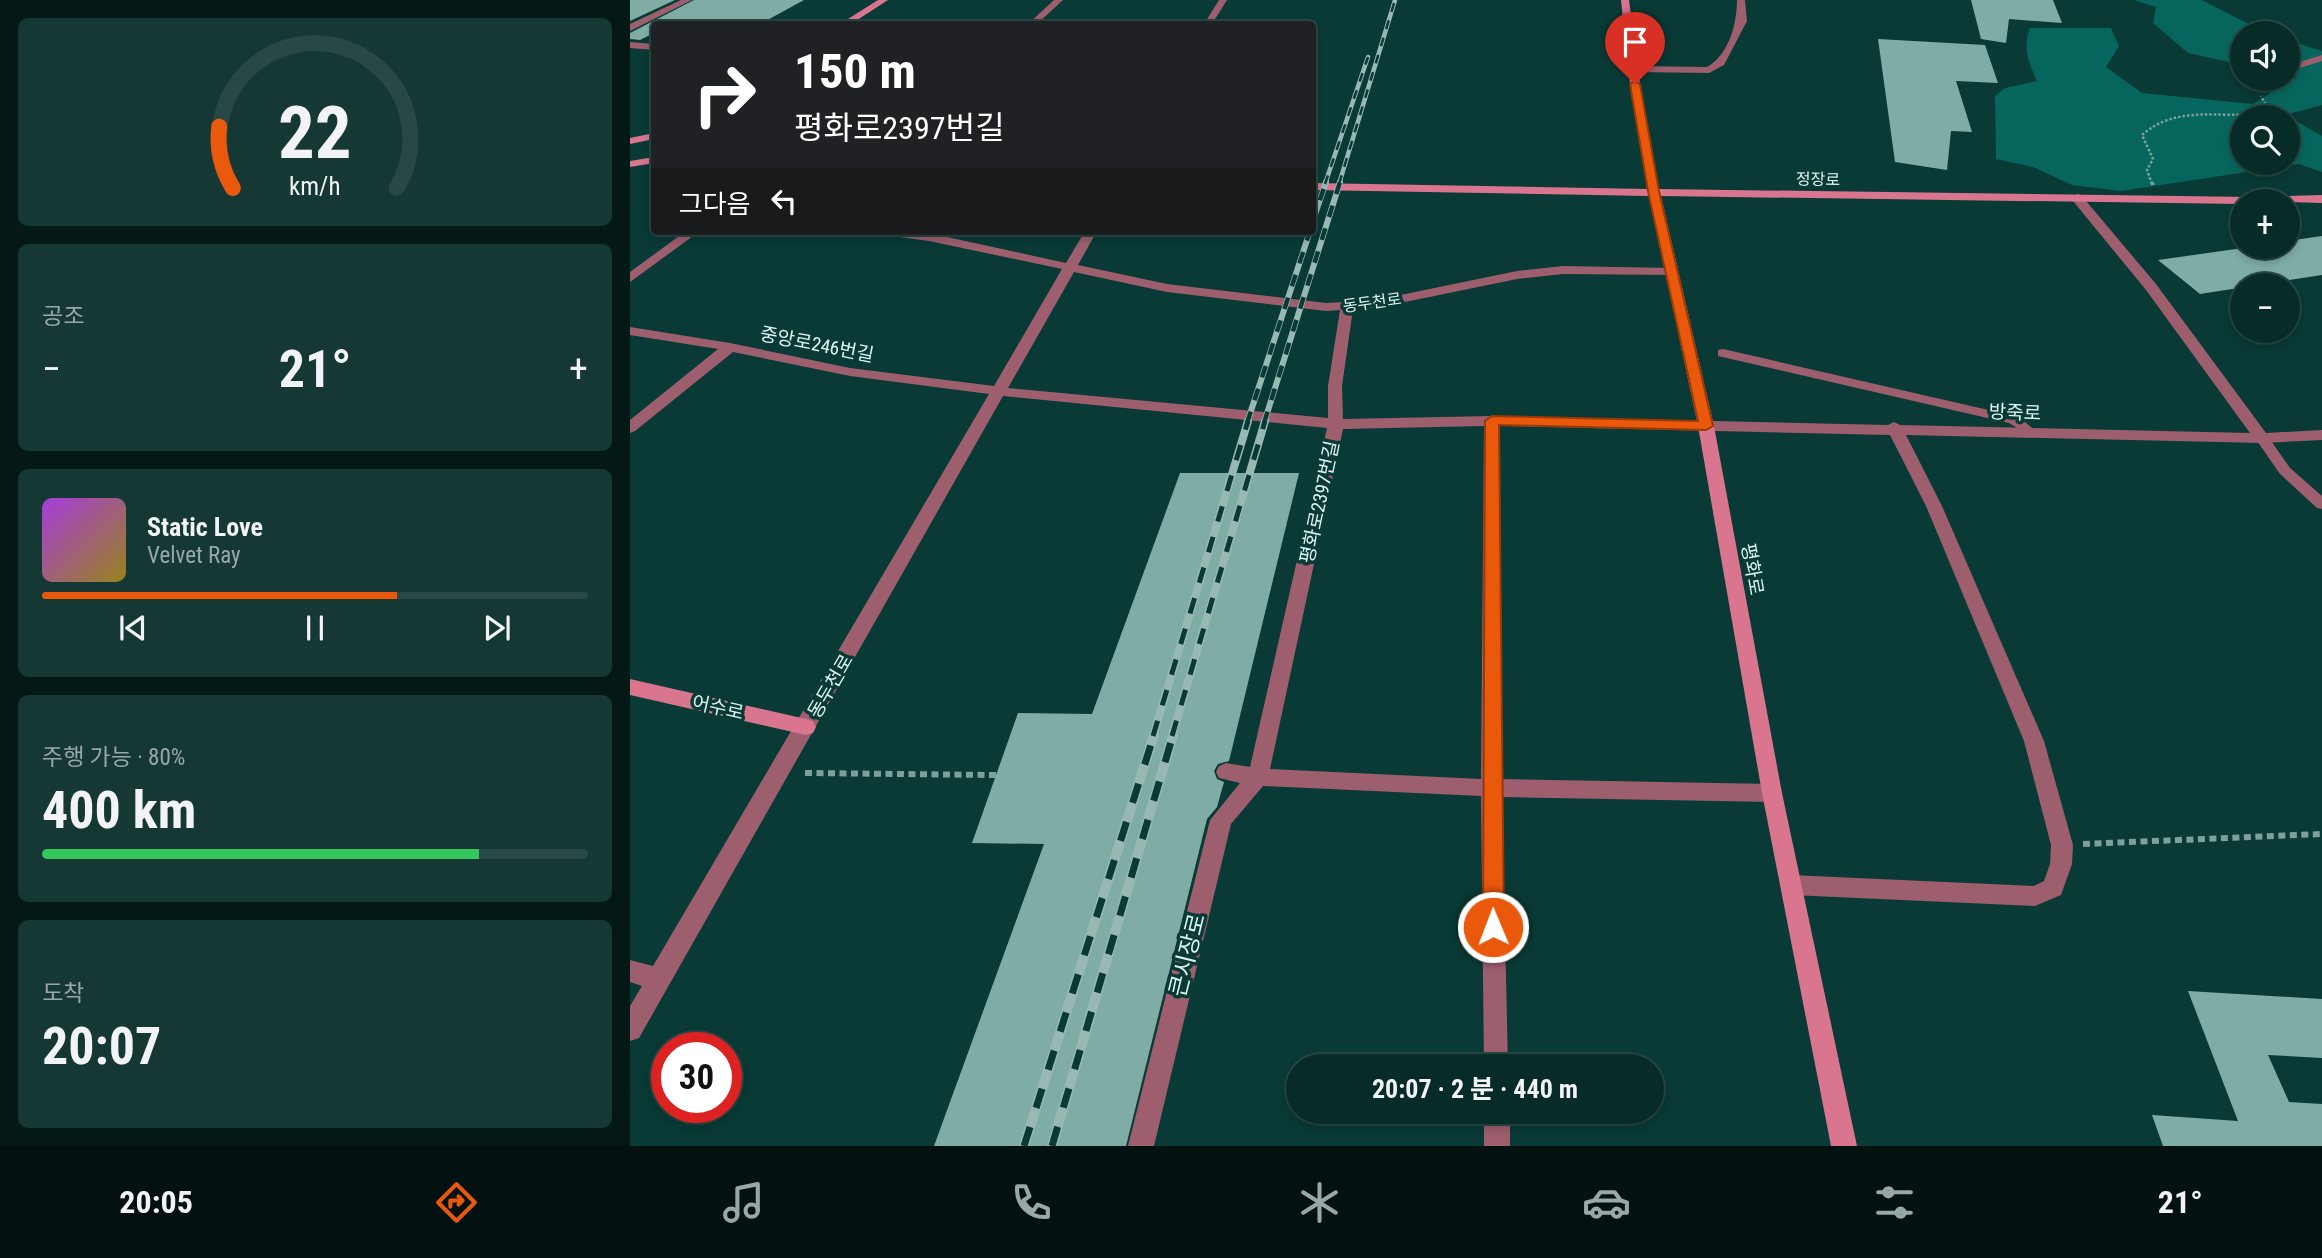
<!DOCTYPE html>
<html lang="ko">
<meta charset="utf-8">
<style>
body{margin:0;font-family:"Roboto Condensed","Noto Sans KR",sans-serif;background:#153834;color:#f1f3f6;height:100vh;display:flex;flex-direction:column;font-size:26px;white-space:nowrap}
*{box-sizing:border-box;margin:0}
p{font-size:23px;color:#98a7a8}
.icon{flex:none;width:38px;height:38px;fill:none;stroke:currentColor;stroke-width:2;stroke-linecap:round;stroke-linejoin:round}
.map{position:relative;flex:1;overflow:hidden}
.side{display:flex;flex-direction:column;gap:18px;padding:18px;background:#041816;width:630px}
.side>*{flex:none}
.hud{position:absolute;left:21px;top:21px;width:665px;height:214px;border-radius:7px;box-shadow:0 4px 10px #0003,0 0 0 2px #284845;background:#202124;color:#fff;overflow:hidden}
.tools{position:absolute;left:1600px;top:21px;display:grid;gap:14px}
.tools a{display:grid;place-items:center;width:70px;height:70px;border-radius:50%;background:#072c28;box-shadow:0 4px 10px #0003,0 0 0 2px #284845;font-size:35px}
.speed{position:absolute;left:21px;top:1032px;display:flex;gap:14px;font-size:35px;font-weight:700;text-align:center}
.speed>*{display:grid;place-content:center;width:91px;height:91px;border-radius:50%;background:#072c28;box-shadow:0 4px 10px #0003,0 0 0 2px #284845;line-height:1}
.speed .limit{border:10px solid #d22;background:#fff;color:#111}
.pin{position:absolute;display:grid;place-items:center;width:60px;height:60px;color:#fff;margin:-72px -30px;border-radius:50% 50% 50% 0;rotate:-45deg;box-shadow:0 0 7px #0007}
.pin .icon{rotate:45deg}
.me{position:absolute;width:77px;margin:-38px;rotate:359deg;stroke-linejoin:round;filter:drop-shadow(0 0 5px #0008)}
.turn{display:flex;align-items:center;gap:24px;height:147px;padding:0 28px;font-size:32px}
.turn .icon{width:91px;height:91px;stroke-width:2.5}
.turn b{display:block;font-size:49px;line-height:60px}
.then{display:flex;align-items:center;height:66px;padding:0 28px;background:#0003;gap:14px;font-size:26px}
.big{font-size:52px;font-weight:700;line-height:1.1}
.side .widget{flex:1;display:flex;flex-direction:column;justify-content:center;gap:10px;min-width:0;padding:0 24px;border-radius:10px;background:#153834}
.side .dial{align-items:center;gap:0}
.dial svg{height:182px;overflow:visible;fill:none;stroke:#284845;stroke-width:7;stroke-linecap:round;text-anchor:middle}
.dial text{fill:#f1f3f6;stroke:none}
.song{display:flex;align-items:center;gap:21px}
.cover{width:84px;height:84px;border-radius:10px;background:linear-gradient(135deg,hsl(280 70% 55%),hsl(50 70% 35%))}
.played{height:7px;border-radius:4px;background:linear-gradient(90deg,#ea580c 65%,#284845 65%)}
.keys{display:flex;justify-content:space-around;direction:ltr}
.heat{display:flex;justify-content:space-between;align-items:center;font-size:38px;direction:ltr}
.charge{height:10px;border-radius:5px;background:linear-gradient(90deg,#34c759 80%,#284845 0)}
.trip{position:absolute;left:656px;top:1054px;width:378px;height:70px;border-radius:35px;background:#072c28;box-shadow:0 4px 10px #0003,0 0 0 2px #284845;font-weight:700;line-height:70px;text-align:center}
.tab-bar{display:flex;height:112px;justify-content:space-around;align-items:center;background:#031210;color:#98a7a8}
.tab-bar .icon{width:49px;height:49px}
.tab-bar .active{color:#ea580c}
.tab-bar b{font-size:32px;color:#f1f3f6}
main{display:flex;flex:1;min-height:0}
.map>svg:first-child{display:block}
.green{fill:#06665d;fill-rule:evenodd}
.building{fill:#7fada6}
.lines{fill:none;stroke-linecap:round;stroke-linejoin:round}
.path-far2{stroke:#7da09b;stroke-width:2.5;stroke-dasharray:2.5 2;stroke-linecap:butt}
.path-far1{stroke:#7da09b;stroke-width:3.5;stroke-dasharray:4.5 2.5;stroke-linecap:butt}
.path{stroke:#7da09b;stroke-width:6;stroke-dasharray:7 4.5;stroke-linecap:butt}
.lane{fill:#9d5e6e;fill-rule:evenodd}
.street{fill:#9d5e6e;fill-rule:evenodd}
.secondary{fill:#d9758f;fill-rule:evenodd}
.rail-far3-casing{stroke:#98b8b4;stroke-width:4.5}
.rail-far2-casing{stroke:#98b8b4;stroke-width:6}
.rail-far1-casing{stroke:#98b8b4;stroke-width:8}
.rail-casing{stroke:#98b8b4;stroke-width:10}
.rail-far3{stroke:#093a35;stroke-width:2.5;stroke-dasharray:9;stroke-linecap:butt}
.rail-far2{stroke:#093a35;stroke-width:4.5;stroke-dasharray:12;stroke-linecap:butt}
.rail-far1{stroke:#093a35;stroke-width:5;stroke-dasharray:16;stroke-linecap:butt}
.rail{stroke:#093a35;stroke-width:7;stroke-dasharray:20;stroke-linecap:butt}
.route{fill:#ea580c;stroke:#983908;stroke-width:2}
.labels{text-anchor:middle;stroke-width:7;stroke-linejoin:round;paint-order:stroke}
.far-street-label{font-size:16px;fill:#ddf5f1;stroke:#093a35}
.street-label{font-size:19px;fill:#ddf5f1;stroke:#093a35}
.near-street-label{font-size:23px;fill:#ddf5f1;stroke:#093a35}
</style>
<main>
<section class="side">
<div class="widget dial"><svg viewBox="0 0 100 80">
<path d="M14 69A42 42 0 1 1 86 69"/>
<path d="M14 69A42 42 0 0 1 8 42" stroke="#ea580c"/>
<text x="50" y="56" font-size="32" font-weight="700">22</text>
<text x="50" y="72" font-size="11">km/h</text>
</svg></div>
<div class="widget"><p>공조</p>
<div class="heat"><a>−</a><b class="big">21°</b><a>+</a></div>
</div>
<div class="widget">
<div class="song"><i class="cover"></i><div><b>Static Love</b><p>Velvet Ray</p></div></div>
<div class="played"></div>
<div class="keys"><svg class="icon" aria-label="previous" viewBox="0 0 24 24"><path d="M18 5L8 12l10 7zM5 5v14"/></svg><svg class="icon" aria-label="pause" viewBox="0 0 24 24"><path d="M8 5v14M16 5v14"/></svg><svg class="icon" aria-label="next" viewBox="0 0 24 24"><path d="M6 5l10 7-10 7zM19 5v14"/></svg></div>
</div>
<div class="widget"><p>주행 가능 · 80%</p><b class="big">400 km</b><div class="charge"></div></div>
<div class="widget"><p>도착</p><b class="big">20:07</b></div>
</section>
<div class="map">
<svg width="1692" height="1146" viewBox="0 0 1692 1146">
<rect width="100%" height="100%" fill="#093a35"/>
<path class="green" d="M1504,0H1572L1636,33H1612V65L1558,53L1523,23L1526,7Z
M1400,28H1481L1489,46L1476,67L1512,93L1623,104L1667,77L1657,74V40L1692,51V105L1655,115L1692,136V172L1669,164L1491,191L1442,185L1403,167L1366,159L1365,96L1375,88L1407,81C1399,63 1392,48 1400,28ZM1612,117H1657V163H1612Z"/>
<path class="building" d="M0,0H45L0,21Z
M64,0H174L130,24H24V33L10,40L0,39V33Z
M1341,0H1423L1432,23L1379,19L1376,43L1351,39Z
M1248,39L1355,45L1368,83L1326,81L1342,132L1321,131L1317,170L1265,162Z
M1692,236V275L1570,294L1528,260L1620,247H1657V241Z
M550,473H669L599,761L588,764L584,771L587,779L594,782L587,807L577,819L496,1146H304L414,844L342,843L388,713L462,714Z
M1558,991L1692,999V1058L1638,1055L1659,1102L1692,1104V1146H1533L1522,1115L1608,1121Z"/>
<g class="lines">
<path class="path-far2" d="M1522,184L1517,170L1523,159L1512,135C1546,105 1587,118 1628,114L1637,107L1631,96"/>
<path class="path-far1" d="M1522,182L1523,185"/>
<path class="path" d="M175,773L366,775
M1453,844L1692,834"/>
<path class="lane" d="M1692,55V61L1657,72V66Z
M1634,79H1646L1635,85L1630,82Z
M1093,349L1389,417L1407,432L1400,436L1379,423L1088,356V350Z
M1632,434L1637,435L1660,468L1692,496V509L1687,508L1650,474L1625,438Z"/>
<path class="street" d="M51,0H62L0,31V24Z
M424,0H433L407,24H398Z
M589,0H597L582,24H574Z
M1107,0H1115L1117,21L1094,65L1079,73L1003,72L998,69L1003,66L1077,67C1099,55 1107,23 1107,0Z
M0,42L24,44V50L0,48Z
M1447,194L1451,195L1526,284L1636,433L1692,430V440L1632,443L1276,435L1312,506L1414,741L1443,845L1442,864L1431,895L1405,906L1161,895L1153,892L1150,885L1153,878L1161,875L1404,886L1414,881L1420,864L1421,845L1394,741L1296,506L1260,435L870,426L871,779L1142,784L1149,787L1152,793L1149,799L1142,802L872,797L878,1066H854L851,796L633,786L601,824L524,1146H498L580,820L610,783L589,778L586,772L589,766L596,763L620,767L697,428L373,396L9,1038L0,1041V1006L12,986L0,982V960L23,966L359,394L220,376L103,352L5,431L0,433V420L88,349L0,335V327L100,343L220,368L364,386L432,269L299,241L255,235L249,231L299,233L436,263L455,231H467L448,265L537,284L696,303L746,300L887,271L933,266L1043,268L1048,269V275L933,274L887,279L746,308L723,309L712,386L713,419L862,416L1258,425L1264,422L1270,425L1620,433L1516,290L1443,201L1441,198ZM444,272L537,292L696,311L710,310L698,386V418L378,388ZM854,426L851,779L640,769L713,429Z
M56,231H70L0,282V272Z
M854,1111H880V1146H854Z"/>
<path class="secondary" d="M248,0H258L221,24H210Z
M991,0H999L1010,84L1029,189L1621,197L1692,195V203L1612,201V204L1031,196L1084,426L1152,793L1227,1146H1201L1132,793L1068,426L1019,196L682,190V183L1018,189L1000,84Z
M24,133V139L0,144V138Z
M24,157V163L0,167V161Z
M0,679L176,719L183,721L186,727L183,733L176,735L0,695Z"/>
<g class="rail-far3-casing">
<path id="rail-far3" d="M695,184L738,57
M709,184L765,0"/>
</g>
<g class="rail-far2-casing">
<path id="rail-far2" d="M682,223L696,182
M617,423L680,231
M634,423L710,182"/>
</g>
<g class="rail-far1-casing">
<path id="rail-far1" d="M523,736L618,421
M542,736L635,421"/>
</g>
<g class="rail-casing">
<path id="rail" d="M394,1146L524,735
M422,1146L543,735"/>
</g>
<use href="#rail-far3" class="rail-far3"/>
<use href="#rail-far2" class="rail-far2"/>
<use href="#rail-far1" class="rail-far1"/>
<use href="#rail" class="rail"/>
</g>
<path class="route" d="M1005,81L1010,84L1029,191L1083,426L1076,430L869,425L874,927L871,934L863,937L856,934L853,927L855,421L862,416L1068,421L1018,191L1000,84Z"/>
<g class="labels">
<g class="far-street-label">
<text transform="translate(1188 179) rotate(1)" y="6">정장로</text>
<text transform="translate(742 302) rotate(-8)" y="6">동두천로</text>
</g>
<g class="street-label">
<text transform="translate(187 344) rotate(11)" y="7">중앙로246번길</text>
<text transform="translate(1385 412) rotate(2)" y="7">방죽로</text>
<text transform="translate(689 502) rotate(-78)" y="7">평화로2397번길</text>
<text transform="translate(1123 569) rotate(80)" y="7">평화로</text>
<text transform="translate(200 686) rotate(-60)" y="7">동두천로</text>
<text transform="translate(88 707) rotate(13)" y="7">어수로</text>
</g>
<g class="near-street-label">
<text transform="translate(557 955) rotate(-76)" y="8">큰시장로</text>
</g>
</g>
</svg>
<div class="tools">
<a><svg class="icon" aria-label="sound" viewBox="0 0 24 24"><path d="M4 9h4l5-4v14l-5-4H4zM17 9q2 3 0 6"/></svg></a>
<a><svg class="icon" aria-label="search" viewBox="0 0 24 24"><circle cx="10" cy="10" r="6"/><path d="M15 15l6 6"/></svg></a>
<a>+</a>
<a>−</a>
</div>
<div class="speed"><div class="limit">30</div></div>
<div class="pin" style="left:1005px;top:84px;background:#d93025"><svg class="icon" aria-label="arrive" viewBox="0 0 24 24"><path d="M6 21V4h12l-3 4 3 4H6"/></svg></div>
<svg class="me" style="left:863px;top:927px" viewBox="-20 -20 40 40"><circle r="17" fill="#ea580c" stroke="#fff" stroke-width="3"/><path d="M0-11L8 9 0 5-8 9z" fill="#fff"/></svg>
<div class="trip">20:07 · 2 분 · 440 m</div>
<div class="hud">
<div class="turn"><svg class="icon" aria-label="right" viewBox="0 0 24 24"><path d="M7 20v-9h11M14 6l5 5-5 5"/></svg><div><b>150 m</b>평화로2397번길</div></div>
<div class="then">그다음<svg class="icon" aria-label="left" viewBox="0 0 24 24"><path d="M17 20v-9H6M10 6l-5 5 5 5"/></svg></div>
</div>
</div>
</main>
<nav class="tab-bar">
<b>20:05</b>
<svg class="icon active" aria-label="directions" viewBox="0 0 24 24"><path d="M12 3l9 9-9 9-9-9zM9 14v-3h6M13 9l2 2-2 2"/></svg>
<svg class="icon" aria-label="music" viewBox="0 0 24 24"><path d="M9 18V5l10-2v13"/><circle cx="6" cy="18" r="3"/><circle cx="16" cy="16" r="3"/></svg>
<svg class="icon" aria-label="phone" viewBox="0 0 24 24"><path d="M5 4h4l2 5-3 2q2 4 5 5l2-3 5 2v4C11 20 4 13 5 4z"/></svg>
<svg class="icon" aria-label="climate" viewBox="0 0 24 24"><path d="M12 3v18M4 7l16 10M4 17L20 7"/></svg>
<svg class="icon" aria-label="car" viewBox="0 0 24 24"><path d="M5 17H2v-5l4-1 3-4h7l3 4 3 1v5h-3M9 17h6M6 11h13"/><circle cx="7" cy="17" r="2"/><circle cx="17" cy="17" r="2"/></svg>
<svg class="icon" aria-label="filters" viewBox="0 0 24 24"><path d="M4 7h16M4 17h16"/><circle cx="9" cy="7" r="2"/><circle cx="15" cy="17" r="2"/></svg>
<b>21°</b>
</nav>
